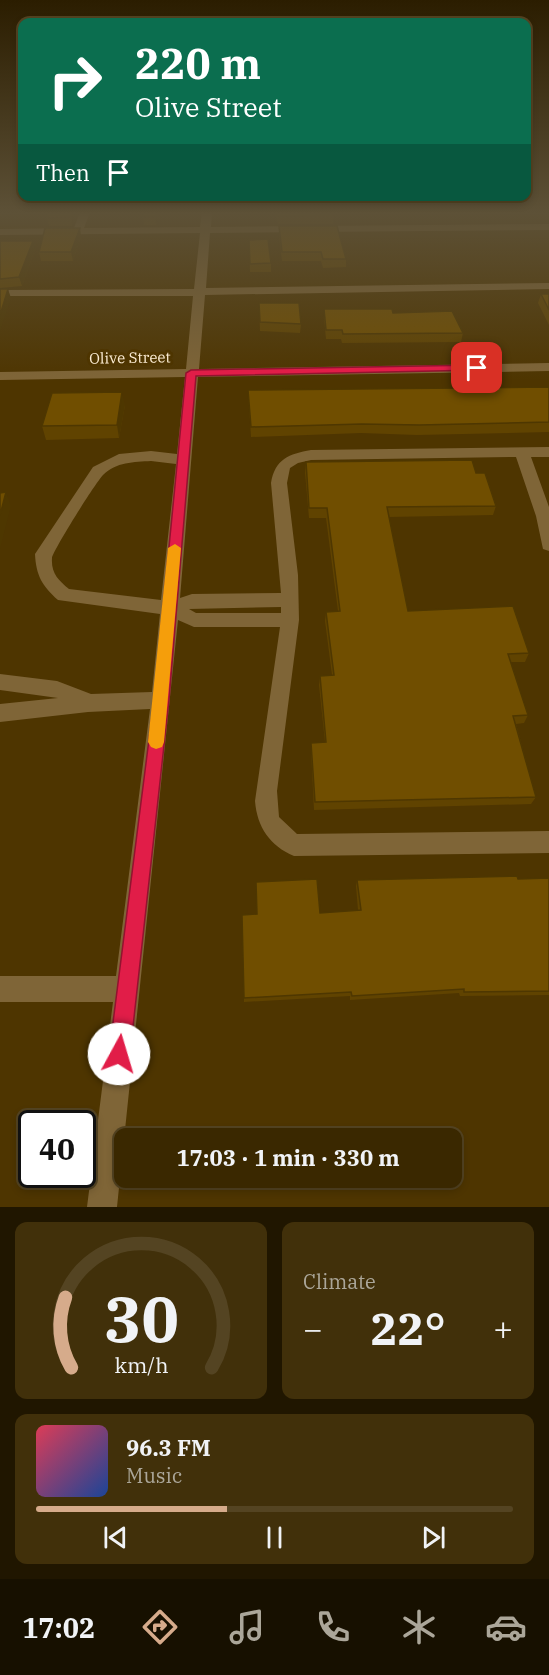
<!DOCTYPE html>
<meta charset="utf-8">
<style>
body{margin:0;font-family:"IBM Plex Serif",serif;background:#41300a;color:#f1f3f6;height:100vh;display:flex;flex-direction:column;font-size:22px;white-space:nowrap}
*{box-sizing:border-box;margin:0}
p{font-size:20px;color:#aba699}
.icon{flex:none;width:33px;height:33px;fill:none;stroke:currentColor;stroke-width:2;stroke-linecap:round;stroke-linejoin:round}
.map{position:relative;height:1207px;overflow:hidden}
.drawer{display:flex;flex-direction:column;gap:15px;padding:15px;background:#201600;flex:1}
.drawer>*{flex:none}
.banner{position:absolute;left:18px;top:18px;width:513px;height:183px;border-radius:12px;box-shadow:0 3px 9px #0003,0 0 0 2px #544422;background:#0b6e4f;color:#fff;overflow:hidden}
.speed{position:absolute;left:18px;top:1110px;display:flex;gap:12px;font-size:30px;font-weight:700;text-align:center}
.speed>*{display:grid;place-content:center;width:78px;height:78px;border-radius:50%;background:#3a2800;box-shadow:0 3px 9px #0003,0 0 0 2px #544422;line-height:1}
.speed .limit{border:3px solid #111;border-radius:9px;background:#fff;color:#111}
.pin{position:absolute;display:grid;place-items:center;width:51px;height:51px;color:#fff;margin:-26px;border-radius:12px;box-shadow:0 3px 9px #0006}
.me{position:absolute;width:66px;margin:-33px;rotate:6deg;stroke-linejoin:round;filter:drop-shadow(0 0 4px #0008)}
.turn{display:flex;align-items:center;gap:21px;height:126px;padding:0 18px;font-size:27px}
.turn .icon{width:78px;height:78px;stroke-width:2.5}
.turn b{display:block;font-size:42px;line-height:51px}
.then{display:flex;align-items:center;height:57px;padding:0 18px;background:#0003;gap:12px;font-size:22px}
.big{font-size:45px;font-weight:700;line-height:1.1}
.drawer .tile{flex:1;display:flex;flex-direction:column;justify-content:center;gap:9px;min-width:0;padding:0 21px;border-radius:12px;background:#41300a}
.drawer .dial{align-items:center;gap:0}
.dial svg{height:156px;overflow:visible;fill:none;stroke:#544422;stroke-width:7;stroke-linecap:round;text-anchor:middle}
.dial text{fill:#f1f3f6;stroke:none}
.song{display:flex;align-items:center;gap:18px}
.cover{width:72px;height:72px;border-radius:9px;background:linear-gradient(135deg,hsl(350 70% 55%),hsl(220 70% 35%))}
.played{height:6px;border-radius:3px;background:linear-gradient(90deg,#d6ab8b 40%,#544422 40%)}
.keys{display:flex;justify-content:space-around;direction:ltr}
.heat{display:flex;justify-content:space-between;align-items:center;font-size:33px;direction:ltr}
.drawer .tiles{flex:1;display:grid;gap:15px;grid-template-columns:1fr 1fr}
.tile:last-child{grid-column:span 2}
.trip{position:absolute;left:114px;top:1128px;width:348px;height:60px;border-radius:12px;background:#3a2800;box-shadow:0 3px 9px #0003,0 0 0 2px #544422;font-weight:700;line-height:60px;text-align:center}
.tabs{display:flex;height:96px;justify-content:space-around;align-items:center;background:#171000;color:#aba699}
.tabs .icon{width:42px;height:42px}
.tabs .current{color:#d6ab8b}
.tabs b{font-size:27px;color:#f1f3f6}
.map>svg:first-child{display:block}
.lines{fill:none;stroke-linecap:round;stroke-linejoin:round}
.minor{fill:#7f6537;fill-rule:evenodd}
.wall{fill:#604300}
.shaded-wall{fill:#4e3700}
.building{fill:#704e00;stroke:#4e3700;stroke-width:1.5}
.route{fill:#e11d48;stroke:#92132f;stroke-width:1.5}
.slow{fill:#f59e0b}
.labels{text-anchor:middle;stroke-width:6;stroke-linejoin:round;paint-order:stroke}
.far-street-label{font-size:15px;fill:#fdeed5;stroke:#4e3500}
</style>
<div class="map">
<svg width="549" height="1207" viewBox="0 0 549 1207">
<rect width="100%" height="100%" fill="#4e3500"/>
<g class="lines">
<path class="minor" d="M80,212H90L84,228L200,227L202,212H212L211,227L549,224V230L210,233L206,288L549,283V289L205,295L199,369L549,363V371L198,377L180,598L192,594L281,593L271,483C275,459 289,454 311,450L549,447V457H531L549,507V551L543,549L536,516L516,457L311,460L298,463L290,468L287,483L298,575L299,620L277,791L279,817L297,834L549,831V853L294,856C270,846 257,827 255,801L280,627H194L178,620L117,1207H87L113,1002H0V976H116L150,709L88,712L0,722V704L58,698L0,690V674L57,681L91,694L152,692L160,614L58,600C42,586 36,575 35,554L93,467L119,454L151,451L177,454L185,377L0,380V372L186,369L193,296H0V290L194,289L200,233L0,235V229L74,228ZM151,461L176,464L161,600L69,589C58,580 51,573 52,558C52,552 96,482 103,475C116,462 134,462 151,461ZM281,607V613H196L189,609Z"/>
</g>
<path class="wall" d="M79,212L72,226H49L47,218Z
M91,212H159L156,225H144L143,213L92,214Z
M276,212H333V224H278Z
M279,226L346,259V267L323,268L321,261H282L279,235Z
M81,236L73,261H41L39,252Z
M249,240L271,263V272H250Z
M0,241L35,249L22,286L0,288Z
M541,294H549V325L538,303Z
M259,303L301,324L300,333L260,331Z
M324,309L393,313L463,333L461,342L342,343L341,339H326L324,318Z
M549,387V432L417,435L361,433L251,437L248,390Z
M125,405L119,438L46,440L42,426Z
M306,462L476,473L496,506L493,515L389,517L408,611L529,653L525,662H511L528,715L524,723L516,724L536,797L531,804L314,810L311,751V743L325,742L319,685L320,676L332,675L325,621L326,612L338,611L326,518H309L305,472Z
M549,878V995L460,996L459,993L350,1000V996L244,1002V998L320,913L358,910L356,886L357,880L518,879Z"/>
<path class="shaded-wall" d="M73,212H79L72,226L71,217Z
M156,212H159L156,225L155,217Z
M80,228L81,236L73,261L71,252Z
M33,241L35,249L22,286L19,277Z
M8,289L11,298L0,332V315Z
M122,392L125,405L119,438L117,425Z
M6,492L11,506L0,549V515Z"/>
<path class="building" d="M48,212H73L71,217L47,218Z
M143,212H156L155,217H143Z
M277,212H333V215L278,216Z
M279,226H337L346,259H323L321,252H282Z
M45,228H80L71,252H39Z
M268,239L271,263L250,264L249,240Z
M0,241H33L19,277L0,279Z
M0,289H8L0,315Z
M541,294H549V310Z
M259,303H299L301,324L260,322Z
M324,309H392L393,313L452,311L463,333L343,334L342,330H326Z
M549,387V422L419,425L362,424L251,427L248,390Z
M122,392L117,425L42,426L52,393Z
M472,460L476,473H485L496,506L387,507L408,611L513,606L529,653L508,654L528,715L513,716L536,797L315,802L311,743L326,742L320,676L334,675L326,612L340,611L327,508H309L306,462Z
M6,492L0,515V493Z
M517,876L518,879L549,878V991L464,992V989L352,996L351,992L244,998L242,915L257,914L256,882L317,879L320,913L361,910L357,880Z"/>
<linearGradient id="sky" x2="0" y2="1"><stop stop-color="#2b1d00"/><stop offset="0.56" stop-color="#5d5137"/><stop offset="1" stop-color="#5d5137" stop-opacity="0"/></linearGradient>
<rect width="549" height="381" fill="url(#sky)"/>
<path class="route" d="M477,365L481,366V370L196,376L169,700L130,1054L127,1062L119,1065L112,1062L109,1054L154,700L186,373L191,370Z"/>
<path class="slow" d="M175,544L181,548L164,742L162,747L156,749L151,747L148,742L168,548Z"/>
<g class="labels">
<g class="far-street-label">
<text transform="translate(130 358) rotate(-1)" y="5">Olive Street</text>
</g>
</g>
</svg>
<div class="speed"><div class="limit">40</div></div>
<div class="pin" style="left:477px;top:368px;background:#d93025"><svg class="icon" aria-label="arrive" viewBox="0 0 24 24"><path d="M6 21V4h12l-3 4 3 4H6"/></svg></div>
<svg class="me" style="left:119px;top:1054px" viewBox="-20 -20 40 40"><circle r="19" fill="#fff"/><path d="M0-13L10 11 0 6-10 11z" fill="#e11d48"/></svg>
<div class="trip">17:03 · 1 min · 330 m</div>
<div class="banner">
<div class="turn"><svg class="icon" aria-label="right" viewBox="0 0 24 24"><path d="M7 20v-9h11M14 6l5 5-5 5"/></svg><div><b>220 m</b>Olive Street</div></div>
<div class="then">Then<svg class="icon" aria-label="arrive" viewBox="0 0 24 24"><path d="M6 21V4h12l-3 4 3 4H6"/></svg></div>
</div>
</div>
<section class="drawer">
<div class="tiles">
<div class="tile dial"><svg viewBox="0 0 100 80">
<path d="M14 69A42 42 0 1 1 86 69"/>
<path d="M14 69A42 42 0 0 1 11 33" stroke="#d6ab8b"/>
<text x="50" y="56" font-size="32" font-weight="700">30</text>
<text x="50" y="72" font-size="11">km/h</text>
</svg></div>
<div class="tile"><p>Climate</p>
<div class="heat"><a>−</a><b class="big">22°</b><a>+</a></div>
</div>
<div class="tile">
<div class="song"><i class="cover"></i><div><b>96.3 FM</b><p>Music</p></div></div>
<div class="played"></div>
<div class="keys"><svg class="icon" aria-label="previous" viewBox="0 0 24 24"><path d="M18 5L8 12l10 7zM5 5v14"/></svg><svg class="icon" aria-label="pause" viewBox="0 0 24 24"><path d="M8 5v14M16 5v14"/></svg><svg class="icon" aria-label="next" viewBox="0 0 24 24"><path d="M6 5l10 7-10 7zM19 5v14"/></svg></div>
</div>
</div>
</section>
<nav class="tabs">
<b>17:02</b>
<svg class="icon current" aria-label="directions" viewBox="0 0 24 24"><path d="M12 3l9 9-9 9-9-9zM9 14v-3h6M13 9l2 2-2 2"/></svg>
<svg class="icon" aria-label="music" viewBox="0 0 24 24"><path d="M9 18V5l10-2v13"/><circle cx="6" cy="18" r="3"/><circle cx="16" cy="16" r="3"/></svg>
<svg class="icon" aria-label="phone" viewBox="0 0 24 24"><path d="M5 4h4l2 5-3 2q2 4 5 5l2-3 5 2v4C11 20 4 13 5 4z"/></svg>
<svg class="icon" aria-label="climate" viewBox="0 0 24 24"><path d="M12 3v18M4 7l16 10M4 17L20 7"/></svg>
<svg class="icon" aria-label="car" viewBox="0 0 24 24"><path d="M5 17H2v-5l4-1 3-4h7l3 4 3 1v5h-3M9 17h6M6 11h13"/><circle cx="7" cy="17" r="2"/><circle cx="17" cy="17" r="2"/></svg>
</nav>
